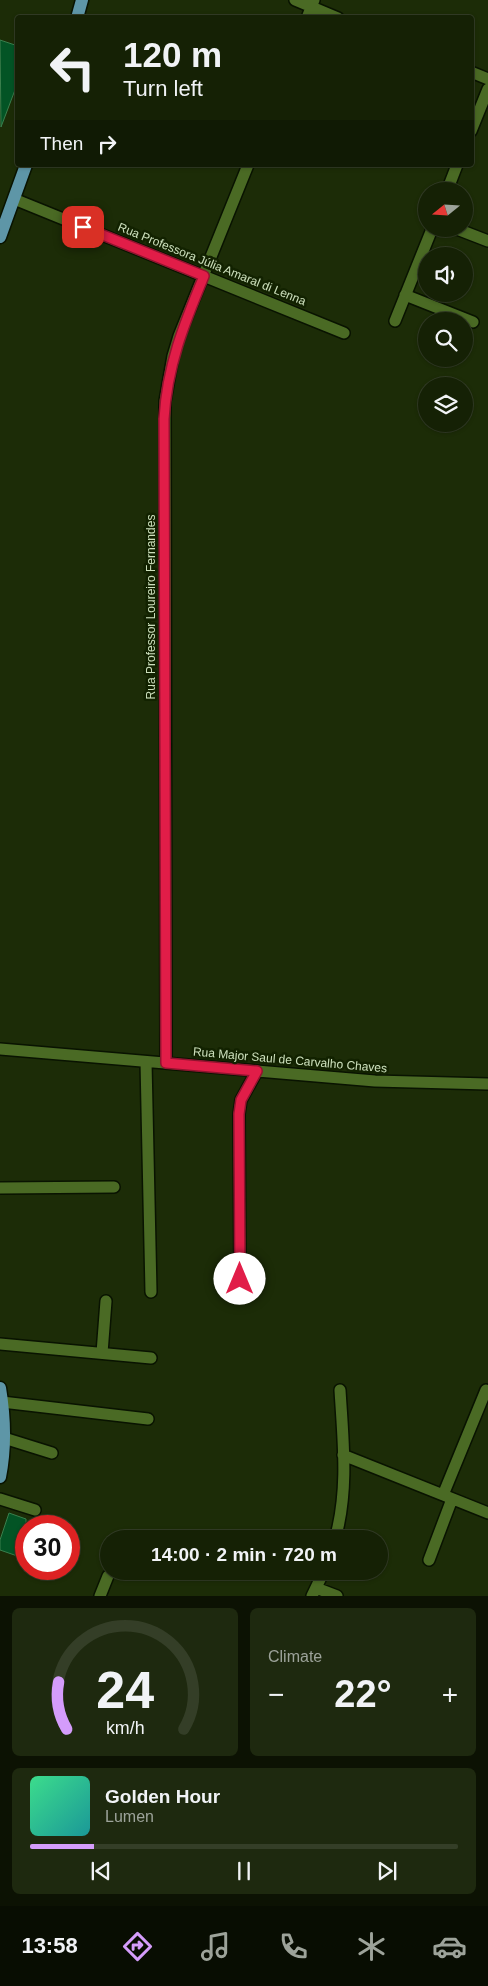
<!DOCTYPE html>
<meta charset="utf-8">
<style>
body{margin:0;font-family:Arial,sans-serif;background:#1e290f;color:#f1f3f6;height:100vh;display:flex;flex-direction:column;font-size:19px;white-space:nowrap}
*{box-sizing:border-box;margin:0}
p{font-size:16px;color:#9da39a}
.icon{flex:none;width:28px;height:28px;fill:none;stroke:currentColor;stroke-width:2;stroke-linecap:round;stroke-linejoin:round}
.map{position:relative;height:1596px;overflow:hidden}
.drawer{display:flex;flex-direction:column;gap:12px;padding:12px;background:#0c1203;flex:1}
.drawer>*{flex:none}
.top-card{position:absolute;left:15px;top:15px;width:459px;height:152px;border-radius:5px;box-shadow:0 1px 4px #0004,0 0 0 1px #343e27;background:#152105;color:#f1f3f6;overflow:hidden}
.needle{width:32px;rotate:252deg}
.tools{position:absolute;left:418px;top:182px;display:grid;gap:10px}
.tools a{display:grid;place-items:center;width:55px;height:55px;border-radius:50%;background:#152105;box-shadow:0 1px 4px #0004,0 0 0 1px #343e27;font-size:25px}
.speed{position:absolute;left:15px;top:1515px;display:flex;gap:10px;font-size:25px;font-weight:700;text-align:center}
.speed>*{display:grid;place-content:center;width:65px;height:65px;border-radius:50%;background:#152105;box-shadow:0 1px 4px #0004,0 0 0 1px #343e27;line-height:1}
.speed .limit{border:8px solid #d22;background:#fff;color:#111}
.pin{position:absolute;display:grid;place-items:center;width:42px;height:42px;color:#fff;margin:-21px;border-radius:10px;box-shadow:0 2px 8px #0006}
.me{position:absolute;width:55px;margin:-28px;rotate:0deg;stroke-linejoin:round;filter:drop-shadow(0 0 4px #0008)}
.turn{display:flex;align-items:center;gap:18px;height:105px;padding:0 25px;font-size:22px}
.turn .icon{width:65px;height:65px;stroke-width:2.5}
.turn b{display:block;font-size:35px;line-height:42px}
.then{display:flex;align-items:center;height:48px;padding:0 25px;background:#0003;gap:10px;font-size:19px}
.big{font-size:38px;font-weight:600;line-height:1.1}
.drawer .tile{flex:1;display:flex;flex-direction:column;justify-content:center;gap:8px;min-width:0;padding:0 18px;border-radius:8px;background:#1e290f}
.drawer .dial{align-items:center;gap:0}
.dial svg{height:130px;overflow:visible;fill:none;stroke:#343e27;stroke-width:7;stroke-linecap:round;text-anchor:middle}
.dial text{fill:#f1f3f6;stroke:none}
.song{display:flex;align-items:center;gap:15px}
.cover{width:60px;height:60px;border-radius:8px;background:linear-gradient(135deg,hsl(150 70% 55%),hsl(180 70% 35%))}
.played{height:5px;border-radius:2px;background:linear-gradient(90deg,#d49cfb 15%,#343e27 15%)}
.keys{display:flex;justify-content:space-around;direction:ltr}
.heat{display:flex;justify-content:space-between;align-items:center;font-size:28px;direction:ltr}
.drawer .tiles{flex:1;display:grid;gap:12px;grid-template-columns:1fr 1fr}
.tile:last-child{grid-column:span 2}
.trip{position:absolute;left:100px;top:1530px;width:288px;height:50px;border-radius:25px;background:#152105;box-shadow:0 1px 4px #0004,0 0 0 1px #343e27;font-weight:600;line-height:50px;text-align:center}
.menu{display:flex;height:80px;justify-content:space-around;align-items:center;background:#080d02;color:#9da39a}
.menu .icon{width:35px;height:35px}
.menu .selected{color:#d49cfb}
.menu b{font-size:22px;color:#f1f3f6}
.map>svg:first-child{display:block}
.building{fill:#035425;stroke:#3a7f4d}
.lines{fill:none;stroke-linecap:round;stroke-linejoin:round}
.minor-casing{stroke:#091301;stroke-width:14}
.major-casing{stroke:#091301;stroke-width:15}
.minor{stroke:#4a6a24;stroke-width:11}
.major{stroke:#5e96a7;stroke-width:12}
.route-casing{stroke:#92132f;stroke-width:12}
.route{stroke:#e11d48;stroke-width:9}
.labels{text-anchor:middle;stroke-width:5;stroke-linejoin:round;paint-order:stroke}
.street-label{font-size:12px;fill:#cde0bc;stroke:#122200}
</style>
<div class="map">
<svg width="488" height="1596" viewBox="0 0 488 1596">
<rect width="100%" height="100%" fill="#1c2c07"/>
<path class="building" d="M0,40L18,46V82L1,127Z
M9,1513L26,1519V1559L0,1550V1540Z"/>
<g class="lines">
<g class="minor-casing">
<path id="minor" d="M295,0L338,18
M307,18L314,0
M471,72L488,79
M471,131L488,89
M447,191L457,165
M14,199L344,333
M457,229L488,241
M405,295L473,322
M395,321L432,229
M0,1049L375,1081L488,1084
M146,1062L151,1292
M166,1063L165,401L173,356L179,336L248,165
M257,1071L241,1100L239,1114L240,1279H259
M0,1188L114,1187
M0,1344L151,1358
M102,1353L106,1301
M2,1402L148,1419
M4,1438L52,1453
M343,1455L488,1513
M443,1495L486,1390
M0,1499L35,1510
M335,1539C349,1490 343,1440 340,1390
M429,1560L452,1499
M316,1588L337,1596
M100,1596L108,1576
M312,1596L324,1571"/>
</g>
<g class="major-casing">
<path id="major" d="M77,18L82,0
M0,237L26,165
M0,1388C5,1418 6,1447 0,1477"/>
</g>
<use href="#minor" class="minor"/>
<use href="#major" class="major"/>
</g>
<g class="lines">
<g class="route-casing">
<path id="route" d="M83,227L204,276C184,324 167,366 164,419L166,1063L257,1071L241,1100L239,1114L240,1279"/>
</g>
<use href="#route" class="route"/>
</g>
<g class="labels">
<g class="street-label">
<text transform="translate(212 264) rotate(22)" y="4">Rua Professora Júlia Amaral di Lenna</text>
<text transform="translate(151 607) rotate(-90)" y="4">Rua Professor Loureiro Fernandes</text>
<text transform="translate(290 1060) rotate(5)" y="4">Rua Major Saul de Carvalho Chaves</text>
</g>
</g>
</svg>
<div class="tools">
<a><svg class="needle" viewBox="-14 -14 28 28"><path d="M0-13l5 13h-10z" fill="#e53935"/><path d="M0 13l5-13h-10z" fill="#9da39a"/></svg></a>
<a><svg class="icon" aria-label="sound" viewBox="0 0 24 24"><path d="M4 9h4l5-4v14l-5-4H4zM17 9q2 3 0 6"/></svg></a>
<a><svg class="icon" aria-label="search" viewBox="0 0 24 24"><circle cx="10" cy="10" r="6"/><path d="M15 15l6 6"/></svg></a>
<a><svg class="icon" aria-label="layers" viewBox="0 0 24 24"><path d="M12 4l9 5-9 5-9-5zM3 14l9 5 9-5"/></svg></a>
</div>
<div class="speed"><div class="limit">30</div></div>
<div class="pin" style="left:83px;top:227px;background:#d93025"><svg class="icon" aria-label="arrive" viewBox="0 0 24 24"><path d="M6 21V4h12l-3 4 3 4H6"/></svg></div>
<svg class="me" style="left:240px;top:1279px" viewBox="-20 -20 40 40"><circle r="19" fill="#fff"/><path d="M0-13L10 11 0 6-10 11z" fill="#e11d48"/></svg>
<div class="trip">14:00 · 2 min · 720 m</div>
<div class="top-card">
<div class="turn"><svg class="icon" aria-label="left" viewBox="0 0 24 24"><path d="M17 20v-9H6M10 6l-5 5 5 5"/></svg><div><b>120 m</b>Turn left</div></div>
<div class="then">Then<svg class="icon" aria-label="right" viewBox="0 0 24 24"><path d="M7 20v-9h11M14 6l5 5-5 5"/></svg></div>
</div>
</div>
<section class="drawer">
<div class="tiles">
<div class="tile dial"><svg viewBox="0 0 100 80">
<path d="M14 69A42 42 0 1 1 86 69"/>
<path d="M14 69A42 42 0 0 1 9 40" stroke="#d49cfb"/>
<text x="50" y="56" font-size="32" font-weight="700">24</text>
<text x="50" y="72" font-size="11">km/h</text>
</svg></div>
<div class="tile"><p>Climate</p>
<div class="heat"><a>−</a><b class="big">22°</b><a>+</a></div>
</div>
<div class="tile">
<div class="song"><i class="cover"></i><div><b>Golden Hour</b><p>Lumen</p></div></div>
<div class="played"></div>
<div class="keys"><svg class="icon" aria-label="previous" viewBox="0 0 24 24"><path d="M18 5L8 12l10 7zM5 5v14"/></svg><svg class="icon" aria-label="pause" viewBox="0 0 24 24"><path d="M8 5v14M16 5v14"/></svg><svg class="icon" aria-label="next" viewBox="0 0 24 24"><path d="M6 5l10 7-10 7zM19 5v14"/></svg></div>
</div>
</div>
</section>
<nav class="menu">
<b>13:58</b>
<svg class="icon selected" aria-label="directions" viewBox="0 0 24 24"><path d="M12 3l9 9-9 9-9-9zM9 14v-3h6M13 9l2 2-2 2"/></svg>
<svg class="icon" aria-label="music" viewBox="0 0 24 24"><path d="M9 18V5l10-2v13"/><circle cx="6" cy="18" r="3"/><circle cx="16" cy="16" r="3"/></svg>
<svg class="icon" aria-label="phone" viewBox="0 0 24 24"><path d="M5 4h4l2 5-3 2q2 4 5 5l2-3 5 2v4C11 20 4 13 5 4z"/></svg>
<svg class="icon" aria-label="climate" viewBox="0 0 24 24"><path d="M12 3v18M4 7l16 10M4 17L20 7"/></svg>
<svg class="icon" aria-label="car" viewBox="0 0 24 24"><path d="M5 17H2v-5l4-1 3-4h7l3 4 3 1v5h-3M9 17h6M6 11h13"/><circle cx="7" cy="17" r="2"/><circle cx="17" cy="17" r="2"/></svg>
</nav>
